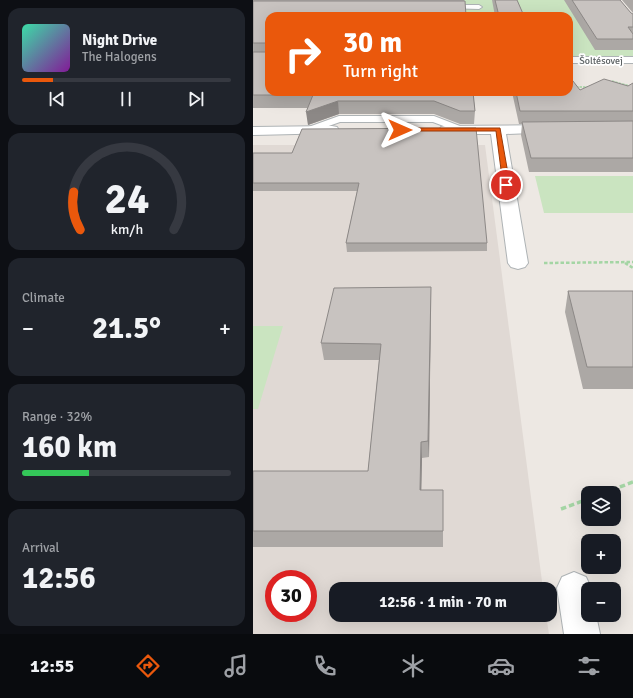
<!DOCTYPE html>
<meta charset="utf-8">
<style>
body{margin:0;font-family:Signika,sans-serif;background:#20242c;color:#f1f3f6;height:100vh;display:flex;flex-direction:column;font-size:15px;white-space:nowrap}
*{box-sizing:border-box;margin:0}
p{font-size:13px;color:#9ea1a6}
.icon{flex:none;width:22px;height:22px;fill:none;stroke:currentColor;stroke-width:2;stroke-linecap:round;stroke-linejoin:round}
.map{position:relative;flex:1;overflow:hidden}
.drawer{display:flex;flex-direction:column;gap:8px;padding:8px;background:#0d0f14;width:253px}
.drawer>*{flex:none}
.guide{position:absolute;left:12px;top:12px;width:308px;height:84px;border-radius:12px;box-shadow:0 4px 16px #0002;background:#ea580c;color:#fff;overflow:hidden}
.fabs{position:absolute;left:328px;top:486px;display:grid;gap:8px}
.fabs a{display:grid;place-items:center;width:40px;height:40px;border-radius:8px;background:#171b24;box-shadow:0 4px 16px #0002;font-size:20px}
.speed{position:absolute;left:12px;top:570px;display:flex;gap:8px;font-size:20px;font-weight:700;text-align:center}
.speed>*{display:grid;place-content:center;width:52px;height:52px;border-radius:50%;background:#171b24;box-shadow:0 4px 16px #0002;line-height:1}
.speed .limit{border:6px solid #d22;background:#fff;color:#111}
.pin{position:absolute;display:grid;place-items:center;width:34px;height:34px;color:#fff;margin:-17px;border:2px solid #fff;border-radius:50%;box-shadow:0 1px 4px #0007}
.me{position:absolute;width:44px;margin:-22px;rotate:90deg;stroke-linejoin:round;filter:drop-shadow(0 0 3px #0008)}
.turn{display:flex;align-items:center;gap:14px;height:84px;padding:0 12px;font-size:18px}
.turn .icon{width:52px;height:52px;stroke-width:2.5}
.turn b{display:block;font-size:28px;line-height:34px}
.big{font-size:30px;font-weight:700;line-height:1.1}
.drawer .widget{flex:1;display:flex;flex-direction:column;justify-content:center;gap:6px;min-width:0;padding:0 14px;border-radius:12px;background:#20242c}
.drawer .dial{align-items:center;gap:0}
.dial svg{height:104px;overflow:visible;fill:none;stroke:#363941;stroke-width:7;stroke-linecap:round;text-anchor:middle}
.dial text{fill:#f1f3f6;stroke:none}
.song{display:flex;align-items:center;gap:12px}
.cover{width:48px;height:48px;border-radius:6px;background:linear-gradient(135deg,hsl(160 70% 55%),hsl(290 70% 35%))}
.played{height:4px;border-radius:2px;background:linear-gradient(90deg,#ea580c 15%,#363941 15%)}
.keys{display:flex;justify-content:space-around;direction:ltr}
.heat{display:flex;justify-content:space-between;align-items:center;font-size:22px;direction:ltr}
.charge{height:6px;border-radius:3px;background:linear-gradient(90deg,#34c759 32%,#363941 0)}
.trip{position:absolute;left:76px;top:582px;width:228px;height:40px;border-radius:12px;background:#171b24;box-shadow:0 4px 16px #0002;font-weight:700;line-height:40px;text-align:center}
.dock{display:flex;height:64px;justify-content:space-around;align-items:center;background:#090b0e;color:#9ea1a6}
.dock .icon{width:28px;height:28px}
.dock .selected{color:#ea580c}
.dock b{font-size:18px;color:#f1f3f6}
main{display:flex;flex:1;min-height:0}
.map>svg:first-child{display:block}
.education{fill:#e0d9d4;fill-rule:evenodd}
.green{fill:#cae4c0}
.lines{fill:none;stroke-linecap:round;stroke-linejoin:round}
.lane-casing{stroke:#aeb3b5;stroke-width:2}
.street-casing{stroke:#aeb3b5;stroke-width:2}
.path-far2{stroke:#a4d5a4;stroke-width:1.5;stroke-dasharray:2.5 1;stroke-linecap:butt}
.path-far1{stroke:#a4d5a4;stroke-width:2.5;stroke-dasharray:3.5 2;stroke-linecap:butt}
.path{stroke:#a4d5a4;stroke-width:3.5;stroke-dasharray:5.5 3;stroke-linecap:butt}
.lane{fill:#fff;fill-rule:evenodd}
.street{fill:#fff;fill-rule:evenodd}
.wall{fill:#aca8a5}
.shaded-wall{fill:#8c8886}
.building{fill:#c8c3c0;stroke:#8c8886}
.route{fill:#ea580c;stroke:#983908}
.labels{text-anchor:middle;stroke-width:3.5;stroke-linejoin:round;paint-order:stroke}
.far-street-label{font-size:10px;fill:#5b6163;stroke:#fff}
</style>
<main>
<section class="drawer">
<div class="widget">
<div class="song"><i class="cover"></i><div><b>Night Drive</b><p>The Halogens</p></div></div>
<div class="played"></div>
<div class="keys"><svg class="icon" aria-label="previous" viewBox="0 0 24 24"><path d="M18 5L8 12l10 7zM5 5v14"/></svg><svg class="icon" aria-label="pause" viewBox="0 0 24 24"><path d="M8 5v14M16 5v14"/></svg><svg class="icon" aria-label="next" viewBox="0 0 24 24"><path d="M6 5l10 7-10 7zM19 5v14"/></svg></div>
</div>
<div class="widget dial"><svg viewBox="0 0 100 80">
<path d="M14 69A42 42 0 1 1 86 69"/>
<path d="M14 69A42 42 0 0 1 9 40" stroke="#ea580c"/>
<text x="50" y="56" font-size="32" font-weight="700">24</text>
<text x="50" y="72" font-size="11">km/h</text>
</svg></div>
<div class="widget"><p>Climate</p>
<div class="heat"><a>−</a><b class="big">21.5°</b><a>+</a></div>
</div>
<div class="widget"><p>Range · 32%</p><b class="big">160 km</b><div class="charge"></div></div>
<div class="widget"><p>Arrival</p><b class="big">12:56</b></div>
</section>
<div class="map">
<svg width="380" height="634" viewBox="0 0 380 634">
<rect width="100%" height="100%" fill="#ede8e3"/>
<path class="education" d="M0,145H232L290,589H83V615H293L296,634H0ZM21,579H55V613H21Z"/>
<path class="green" d="M0,0H354L380,32V56H316V16H16Z
M282,176H380V213H291Z
M0,326H30L5,409H0Z"/>
<g class="lines">
<g class="lane-casing">
<path id="lane" d="M194,5H226L229,7L226,9L192,8V6Z
M86,116H181L212,128L214,130L209,133L180,122H87L53,134L48,131L50,129Z"/>
</g>
<g class="street-casing">
<path id="street" d="M316,57H380V63H316Z
M299,125L304,126L306,129L304,132L253,134L275,263L272,267L265,269L258,267L255,263L238,134H193L188,133L186,130L188,127L193,126Z
M79,126L84,127L86,130L84,133L0,135V127Z
M321,572L333,577L338,588L335,589V615H343L347,634H311L304,588L309,577Z"/>
</g>
<path class="path-far2" d="M359,81L380,87
M316,87H335"/>
<path class="path-far1" d="M291,263L380,262
M372,263L380,268"/>
<path class="path" d="M351,493L380,482
M308,509L335,499"/>
<use href="#lane" class="lane"/>
<use href="#street" class="street"/>
</g>
<path class="wall" d="M0,0H211L222,111L221,124H207L181,114H86L55,125L54,108H0Z
M239,0H264L271,16H242Z
M311,0H367L378,13L380,14V50H342Z
M369,0H380V13Z
M380,83V172H276L268,135L269,124H266L259,92H316L327,90L375,86Z
M49,129L234,243V251L94,252L93,243L104,191H0V153H39Z
M178,287L176,457L169,458L168,490H190V547H0V471H115L126,360H71L68,343Z
M315,291H380V389H330L312,312Z"/>
<path class="shaded-wall" d="M85,101L86,114L55,125L53,112Z
M178,287V303L176,457L175,441Z
M168,442L169,458L168,506L167,490Z"/>
<path class="building" d="M242,0H264L271,16H246Z
M319,0H367L378,13L380,14V27H375L380,34V39H344Z
M0,1H212L213,16H16V92H220L222,111H207L181,101H85L53,112L60,95H0V52H14L16,50L15,43H0Z
M316,76L327,90L351,79L375,86L380,83V111H267L263,92H316Z
M380,121V158H278L269,122Z
M223,128L234,243H93L106,183H0V153H39L49,129Z
M178,287L175,441L168,442L167,490H190V531H0V471H115L128,344L68,343L81,288Z
M315,291H380V367H334Z"/>
<path class="route" d="M147,128H247L257,185L253,187L250,185L243,131H145L144,130Z"/>
<g class="labels">
<g class="far-street-label">
<text x="348" y="64">Šoltésovej</text>
</g>
</g>
</svg>
<div class="fabs">
<a><svg class="icon" aria-label="layers" viewBox="0 0 24 24"><path d="M12 4l9 5-9 5-9-5zM3 14l9 5 9-5"/></svg></a>
<a>+</a>
<a>−</a>
</div>
<div class="speed"><div class="limit">30</div></div>
<div class="pin" style="left:253px;top:185px;background:#d93025"><svg class="icon" aria-label="arrive" viewBox="0 0 24 24"><path d="M6 21V4h12l-3 4 3 4H6"/></svg></div>
<svg class="me" style="left:147px;top:130px" viewBox="-20 -20 40 40"><path d="M0-17L14 15 0 8-14 15z" fill="#ea580c" stroke="#fff" stroke-width="4"/></svg>
<div class="trip">12:56 · 1 min · 70 m</div>
<div class="guide">
<div class="turn"><svg class="icon" aria-label="right" viewBox="0 0 24 24"><path d="M7 20v-9h11M14 6l5 5-5 5"/></svg><div><b>30 m</b>Turn right</div></div>
</div>
</div>
</main>
<nav class="dock">
<b>12:55</b>
<svg class="icon selected" aria-label="directions" viewBox="0 0 24 24"><path d="M12 3l9 9-9 9-9-9zM9 14v-3h6M13 9l2 2-2 2"/></svg>
<svg class="icon" aria-label="music" viewBox="0 0 24 24"><path d="M9 18V5l10-2v13"/><circle cx="6" cy="18" r="3"/><circle cx="16" cy="16" r="3"/></svg>
<svg class="icon" aria-label="phone" viewBox="0 0 24 24"><path d="M5 4h4l2 5-3 2q2 4 5 5l2-3 5 2v4C11 20 4 13 5 4z"/></svg>
<svg class="icon" aria-label="climate" viewBox="0 0 24 24"><path d="M12 3v18M4 7l16 10M4 17L20 7"/></svg>
<svg class="icon" aria-label="car" viewBox="0 0 24 24"><path d="M5 17H2v-5l4-1 3-4h7l3 4 3 1v5h-3M9 17h6M6 11h13"/><circle cx="7" cy="17" r="2"/><circle cx="17" cy="17" r="2"/></svg>
<svg class="icon" aria-label="filters" viewBox="0 0 24 24"><path d="M4 7h16M4 17h16"/><circle cx="9" cy="7" r="2"/><circle cx="15" cy="17" r="2"/></svg>
</nav>
